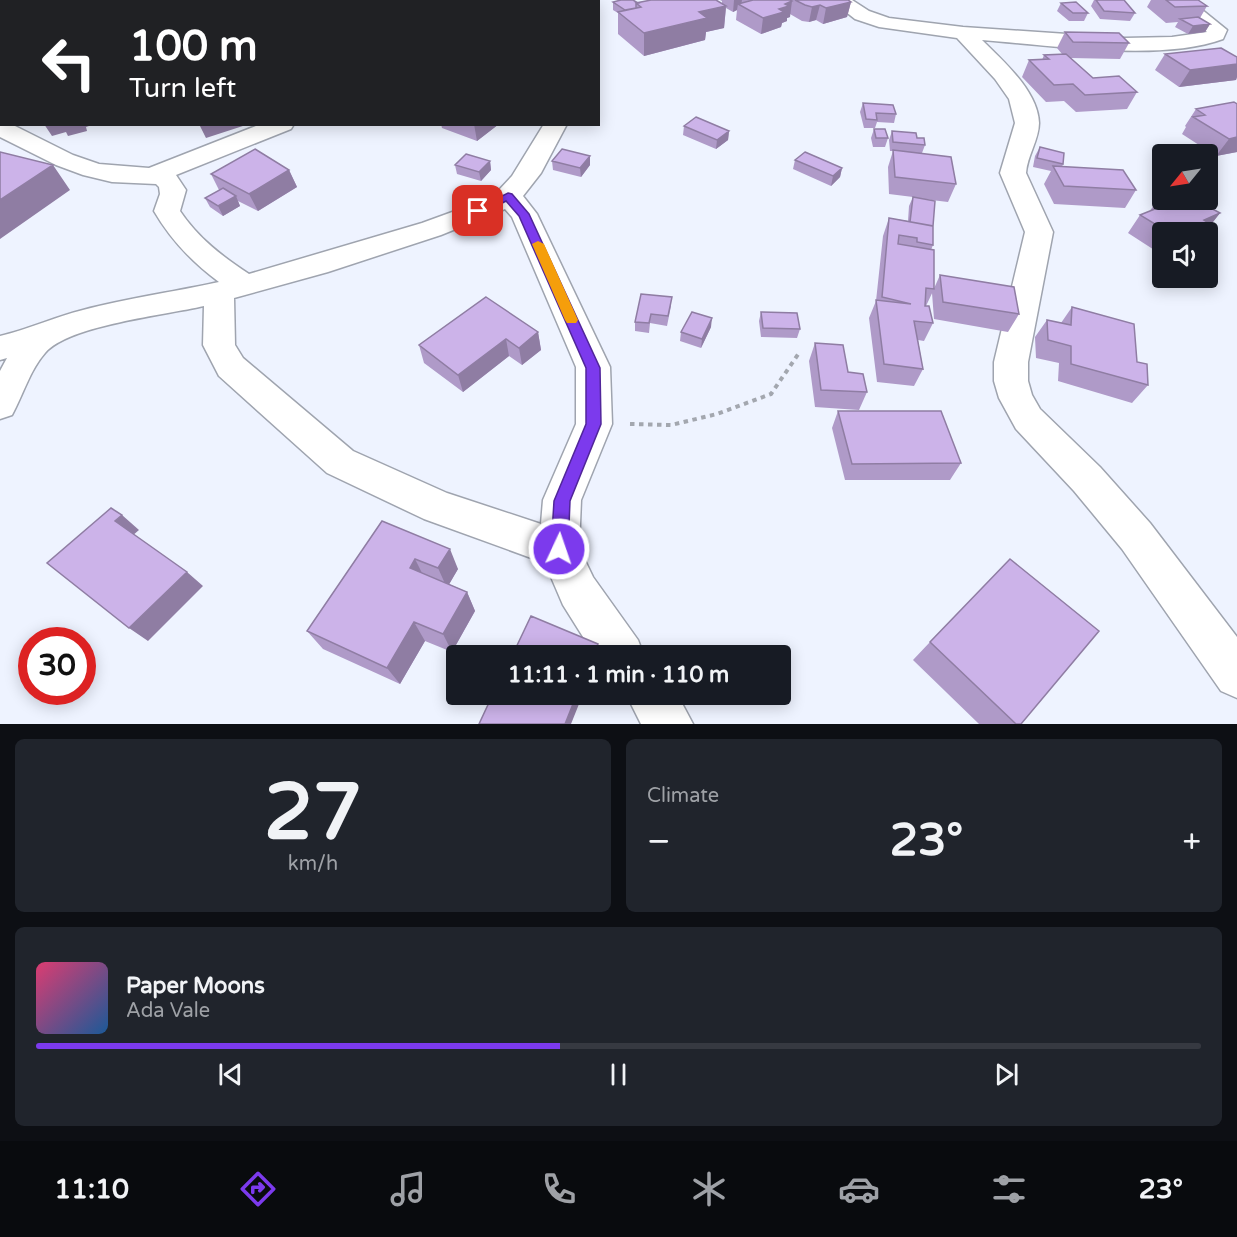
<!DOCTYPE html>
<meta charset="utf-8">
<style>
body{margin:0;font-family:"Varela Round",sans-serif;background:#20242c;color:#f1f3f6;height:100vh;display:flex;flex-direction:column;font-size:22px;white-space:nowrap}
*{box-sizing:border-box;margin:0}
p{font-size:20px;color:#9ea1a6}
.icon{flex:none;width:33px;height:33px;fill:none;stroke:currentColor;stroke-width:2;stroke-linecap:round;stroke-linejoin:round}
.map{position:relative;height:724px;overflow:hidden}
.panel{display:flex;flex-direction:column;gap:15px;padding:15px;background:#0d0f14;flex:1}
.panel>*{flex:none}
.top-card{position:absolute;left:0px;top:0px;width:600px;height:126px;box-shadow:0 3px 15px #0003;background:#202124;color:#fff;overflow:hidden}
.needle{width:39px;rotate:240deg}
.controls{position:absolute;left:1152px;top:144px;display:grid;gap:12px}
.controls a{display:grid;place-items:center;width:66px;height:66px;border-radius:6px;background:#171b24;box-shadow:0 3px 15px #0003;font-size:30px}
.speed{position:absolute;left:18px;top:627px;display:flex;gap:12px;font-size:30px;font-weight:700;text-align:center}
.speed>*{display:grid;place-content:center;width:78px;height:78px;border-radius:50%;background:#171b24;box-shadow:0 3px 15px #0003;line-height:1}
.speed .limit{border:9px solid #d22;background:#fff;color:#111}
.pin{position:absolute;display:grid;place-items:center;width:51px;height:51px;color:#fff;margin:-26px;border-radius:12px;box-shadow:0 3px 9px #0006}
.me{position:absolute;width:66px;margin:-33px;rotate:3deg;stroke-linejoin:round;filter:drop-shadow(0 0 4px #0008)}
.turn{display:flex;align-items:center;gap:21px;height:126px;padding:0 30px;font-size:27px}
.turn .icon{width:78px;height:78px;stroke-width:2.5}
.turn b{display:block;font-size:42px;line-height:51px}
.big{font-size:45px;font-weight:800;line-height:1.1}
.panel .widget{flex:1;display:flex;flex-direction:column;justify-content:center;gap:9px;min-width:0;padding:0 21px;border-radius:9px;background:#20242c}
.panel .dial{align-items:center;gap:0}
.dial b{font-size:78px;line-height:1}
.song{display:flex;align-items:center;gap:18px}
.cover{width:72px;height:72px;border-radius:9px;background:linear-gradient(135deg,hsl(340 70% 55%),hsl(210 70% 35%))}
.played{height:6px;border-radius:3px;background:linear-gradient(90deg,#7c3aed 45%,#363941 45%)}
.keys{display:flex;justify-content:space-around;direction:ltr}
.heat{display:flex;justify-content:space-between;align-items:center;font-size:33px;direction:ltr}
.panel .tiles{flex:1;display:grid;gap:15px;grid-template-columns:1fr 1fr}
.widget:last-child{grid-column:span 2}
.trip{position:absolute;left:446px;top:645px;width:345px;height:60px;border-radius:6px;background:#171b24;box-shadow:0 3px 15px #0003;font-weight:800;line-height:60px;text-align:center}
.tab-bar{display:flex;height:96px;justify-content:space-around;align-items:center;background:#090b0e;color:#9ea1a6}
.tab-bar .icon{width:42px;height:42px}
.tab-bar .on{color:#7c3aed}
.tab-bar b{font-size:27px;color:#f1f3f6}
.map>svg:first-child{display:block}
.lines{fill:none;stroke-linecap:round;stroke-linejoin:round}
.minor-casing{stroke:#9fa4af;stroke-width:3}
.path{stroke:#a3a7af;stroke-width:4;stroke-dasharray:4.5 4.5;stroke-linecap:butt}
.minor{fill:#fff;fill-rule:evenodd}
.wall{fill:#af9ac8}
.shaded-wall{fill:#8f7da3}
.building{fill:#ccb3e9;stroke:#8f7da3;stroke-width:1.5}
.route{fill:#7c3aed;stroke:#51269a;stroke-width:1.5}
.slow{fill:#f59e0b}
</style>
<div class="map">
<svg width="1237" height="724" viewBox="0 0 1237 724">
<rect width="100%" height="100%" fill="#eef3ff"/>
<g class="lines">
<g class="minor-casing">
<path id="minor" d="M191,0H210L211,2H192Z
M245,0H269L244,2Z
M518,0H537L538,2H519Z
M831,0H852L869,11L889,18L963,27L1125,38L1172,37L1207,32L1170,0H1190L1227,30L1223,39C1162,62 1048,45 982,40C1003,61 1038,91 1039,123C1039,140 1027,156 1026,173L1053,232L1028,362V381L1032,395L1040,409L1100,467L1150,523L1237,637V698L1221,691L1122,549L1074,491L1016,429L999,398L994,381V362L1025,232L1000,173L1015,123L1009,99L995,79L957,38L879,27L855,19Z
M0,61H2V73H0Z
M0,121L2,124H11L73,155L99,164L149,168L261,124H294L291,129L176,175L186,190L180,211C198,238 223,257 249,274L422,223L477,203L499,190L512,176L544,124H567L541,173L523,196L537,214L610,367L612,424L581,500L579,548L593,577L638,640L644,656H595L563,605L545,563L424,519L327,473L219,376L203,345L204,306C166,315 69,325 45,353C30,370 23,395 12,415L0,419V371L7,358L0,360V336C29,329 55,317 83,310C128,298 174,292 219,282C192,262 171,240 154,211L160,194L159,187L156,184L112,182L83,175L56,165L0,137ZM505,209L512,217L576,367V424L543,500L541,524L447,493L353,451L243,358L235,345L234,298L328,272L441,235Z
M626,694H677L693,724H641Z"/>
</g>
<path class="path" d="M630,424L671,425L717,414L771,394L799,353"/>
<use href="#minor" class="minor"/>
</g>
<path class="wall" d="M359,0H419L424,2H360Z
M463,0H498V2H464Z
M720,0H849L851,2L847,17L823,24L816,20L809,22L802,21L790,14V17L787,18V21L782,23L781,27L761,34L736,20L737,10L733,12L726,8L724,28L706,32L705,40L644,56L618,34V13L613,10V2L722,4V1Z
M1094,0H1124L1135,13L1130,21L1100,19L1091,6Z
M1151,0H1198L1207,6L1200,18L1210,24L1205,32L1188,34L1175,27L1178,22L1166,23L1147,7Z
M1061,3L1088,13L1084,21H1069L1057,11Z
M1065,32L1129,43L1120,59L1071,58L1093,78L1137,92L1127,109L1076,112L1064,101L1046,102L1022,77L1029,60H1042L1044,55L1062,54L1057,48Z
M1165,54L1237,57V77L1236,80L1179,87L1155,70Z
M863,103L896,114L894,123L877,122L875,128H864L860,112Z
M1237,104V152L1216,156L1182,134L1186,127L1185,126L1196,109Z
M441,124H499L477,141L442,128Z
M684,126L729,131L728,140L716,149L683,135Z
M874,129L888,138L885,147H873L871,138Z
M892,131L917,138L925,145L922,153L956,184L948,202L915,198L933,226V245L931,250L934,289L926,306L933,323L924,341L918,340L923,369L914,386L877,382L869,318L876,301L883,236L889,218L908,221L909,206L913,197L889,194L888,167L893,151H890L889,140Z
M1040,147L1063,164L1062,167L1136,190L1125,208L1054,204L1044,184L1051,171L1033,167L1035,156Z
M590,156V165L581,177L553,170L552,161Z
M795,160L842,168L840,177L831,186L793,169Z
M490,161L491,170L481,181L457,174L455,165Z
M289,170L297,187L258,211L238,201L240,206L223,216L210,207L205,198L219,190L211,174Z
M1157,201L1220,213L1205,232H1162V255L1128,233L1140,215L1149,212Z
M940,275L1019,314L1008,332L934,319L932,293Z
M641,294L671,306L667,326L650,323L649,333L635,331V322Z
M1072,307L1137,362L1148,385L1132,403L1058,381L1059,363L1036,358L1035,337L1047,320L1061,323Z
M761,312L800,329L797,338L761,337L759,321Z
M711,327L701,348L680,341L681,332Z
M538,332L541,350L522,365L509,356L463,392L424,363L419,345Z
M815,343L848,372L867,392L859,410L815,407L809,361Z
M838,411L961,463L950,480H845L832,428Z
M382,521L458,569L449,584L467,592L475,611L452,652L425,641L400,684L323,649L307,631Z
M930,642L1021,724H979L913,660Z"/>
<path class="shaded-wall" d="M0,0H52L53,2H2V17H0Z
M63,0H135V2H64Z
M370,0H419V2H370Z
M471,0H498V2H471Z
M734,0H742L741,6L738,4L737,10L733,12Z
M845,0H849L848,3L851,2L847,17L823,24L826,8Z
M792,1L790,17L787,18V21L782,23L781,27L761,34L763,18L785,4Z
M820,5L816,20L809,22L812,7Z
M726,6L724,28L706,32L705,40L644,56V33L699,12Z
M1210,24L1205,32L1188,34L1193,26Z
M1237,64V77L1236,80L1179,87L1190,70Z
M44,124H95L86,127L87,131L68,136L66,132L52,136Z
M199,124H249L206,138Z
M474,124H499L477,141Z
M729,131L728,140L716,149L717,140Z
M1237,137V152L1216,156L1229,139Z
M590,156V165L581,177L580,168Z
M490,161L491,170L481,181L479,172Z
M53,165L70,190L0,239V200Z
M842,168L840,177L831,186L833,176Z
M289,170L297,187L258,211L249,194Z
M236,196L240,206L223,216L218,206Z
M1220,213L1205,232H1193L1204,220Z
M712,318L711,327L701,348L702,339Z
M538,332L541,350L522,365L519,348Z
M506,339L509,356L463,392L458,375Z
M122,515L139,530L132,536L115,521Z
M450,549L458,569L447,588L438,568Z
M415,559L425,579L410,568Z
M187,572L203,586L148,641L129,628Z
M467,592L475,611L452,652L443,634Z
M414,622L425,641L400,684L387,668Z
M598,644L599,656H593Z
M577,694H583L571,724H565Z"/>
<path class="building" d="M621,0H633L638,3H636V8L625,10L613,2Z
M651,0H716L726,6L699,12L707,18L644,33L618,12L641,7L636,3Z
M753,0H790L792,1L785,4L789,6L779,9L784,12L763,18L738,4Z
M795,0H848L851,2L826,8L820,5L812,7L805,5Z
M1096,0H1124L1135,13L1104,11Z
M1166,0H1198L1207,6L1175,7Z
M1076,2L1088,13H1073L1061,3Z
M1198,17L1210,24L1193,26L1180,19Z
M1065,32L1119,33L1129,43L1073,42Z
M1221,48L1237,57V64L1190,70L1165,54Z
M1066,54L1093,78L1119,76L1137,92L1085,95L1073,84L1054,85L1029,60L1049,59L1044,55Z
M1234,102L1237,104V137L1229,139L1193,117L1205,115L1196,109Z
M863,103L893,105L896,114L876,113L877,120L866,119Z
M696,117L729,131L717,140L684,126Z
M874,129H885L888,138H876Z
M892,131L916,133L917,138H924L925,145L893,142Z
M1040,147L1064,153L1063,164L1037,158Z
M255,149L289,170L249,194L211,174Z
M562,149L590,156L580,168L552,161Z
M893,150L951,157L956,184L895,177Z
M0,152L53,165L0,200Z
M805,152L842,168L833,176L795,160Z
M466,154L490,161L479,172L455,165Z
M1053,166L1123,170L1136,190L1064,186Z
M223,188L236,196L218,206L205,198Z
M913,197L935,201L933,226L910,222Z
M1162,198V200H1196L1220,213L1204,220L1212,225L1193,232H1168L1140,215L1165,205L1157,201Z
M889,218L933,226V245L917,242V238L899,235L898,244L934,250V289L926,288L925,306H929L933,323L914,321L923,369L884,364L876,300L911,304L882,297Z
M940,275L1014,287L1019,314L943,302Z
M641,294L672,297L668,316L651,314L649,323L635,322Z
M486,297L538,332L519,348L506,339L458,375L419,345Z
M1072,307L1134,324L1137,362L1147,364L1148,385L1071,364V346L1048,340L1047,320L1071,325Z
M692,312L712,318L702,339L681,332Z
M761,312L797,313L800,329L763,328Z
M815,343L843,345L848,372L863,374L867,392L821,390Z
M838,411H941L961,463L852,464Z
M111,508L122,515L115,521L187,572L129,628L47,563Z
M382,521L450,549L438,568L415,559L410,568L467,592L443,634L414,622L387,668L307,631Z
M1010,559L1099,631L1021,724H1016L930,642Z
M531,616L598,644L593,656H512Z
M493,694H577L565,724H479Z"/>
<path class="route" d="M508,193L512,194L529,214L600,368L601,424L570,501L568,549L565,554L559,557L553,554L551,549L554,501L586,424V368L519,216L506,201L482,214L478,215L472,211Z"/>
<path class="slow" d="M538,241L544,244L578,320L576,323H567L565,320L532,244Z"/>
</svg>
<div class="controls">
<a><svg class="needle" viewBox="-14 -14 28 28"><path d="M0-13l5 13h-10z" fill="#e53935"/><path d="M0 13l5-13h-10z" fill="#9ea1a6"/></svg></a>
<a><svg class="icon" aria-label="sound" viewBox="0 0 24 24"><path d="M4 9h4l5-4v14l-5-4H4zM17 9q2 3 0 6"/></svg></a>
</div>
<div class="speed"><div class="limit">30</div></div>
<div class="pin" style="left:478px;top:211px;background:#d93025"><svg class="icon" aria-label="arrive" viewBox="0 0 24 24"><path d="M6 21V4h12l-3 4 3 4H6"/></svg></div>
<svg class="me" style="left:559px;top:549px" viewBox="-20 -20 40 40"><circle r="17" fill="#7c3aed" stroke="#fff" stroke-width="3"/><path d="M0-11L8 9 0 5-8 9z" fill="#fff"/></svg>
<div class="trip">11:11 · 1 min · 110 m</div>
<div class="top-card">
<div class="turn"><svg class="icon" aria-label="left" viewBox="0 0 24 24"><path d="M17 20v-9H6M10 6l-5 5 5 5"/></svg><div><b>100 m</b>Turn left</div></div>
</div>
</div>
<section class="panel">
<div class="tiles">
<div class="widget dial"><b>27</b><p>km/h</p></div>
<div class="widget"><p>Climate</p>
<div class="heat"><a>−</a><b class="big">23°</b><a>+</a></div>
</div>
<div class="widget">
<div class="song"><i class="cover"></i><div><b>Paper Moons</b><p>Ada Vale</p></div></div>
<div class="played"></div>
<div class="keys"><svg class="icon" aria-label="previous" viewBox="0 0 24 24"><path d="M18 5L8 12l10 7zM5 5v14"/></svg><svg class="icon" aria-label="pause" viewBox="0 0 24 24"><path d="M8 5v14M16 5v14"/></svg><svg class="icon" aria-label="next" viewBox="0 0 24 24"><path d="M6 5l10 7-10 7zM19 5v14"/></svg></div>
</div>
</div>
</section>
<nav class="tab-bar">
<b>11:10</b>
<svg class="icon on" aria-label="directions" viewBox="0 0 24 24"><path d="M12 3l9 9-9 9-9-9zM9 14v-3h6M13 9l2 2-2 2"/></svg>
<svg class="icon" aria-label="music" viewBox="0 0 24 24"><path d="M9 18V5l10-2v13"/><circle cx="6" cy="18" r="3"/><circle cx="16" cy="16" r="3"/></svg>
<svg class="icon" aria-label="phone" viewBox="0 0 24 24"><path d="M5 4h4l2 5-3 2q2 4 5 5l2-3 5 2v4C11 20 4 13 5 4z"/></svg>
<svg class="icon" aria-label="climate" viewBox="0 0 24 24"><path d="M12 3v18M4 7l16 10M4 17L20 7"/></svg>
<svg class="icon" aria-label="car" viewBox="0 0 24 24"><path d="M5 17H2v-5l4-1 3-4h7l3 4 3 1v5h-3M9 17h6M6 11h13"/><circle cx="7" cy="17" r="2"/><circle cx="17" cy="17" r="2"/></svg>
<svg class="icon" aria-label="filters" viewBox="0 0 24 24"><path d="M4 7h16M4 17h16"/><circle cx="9" cy="7" r="2"/><circle cx="15" cy="17" r="2"/></svg>
<b>23°</b>
</nav>
